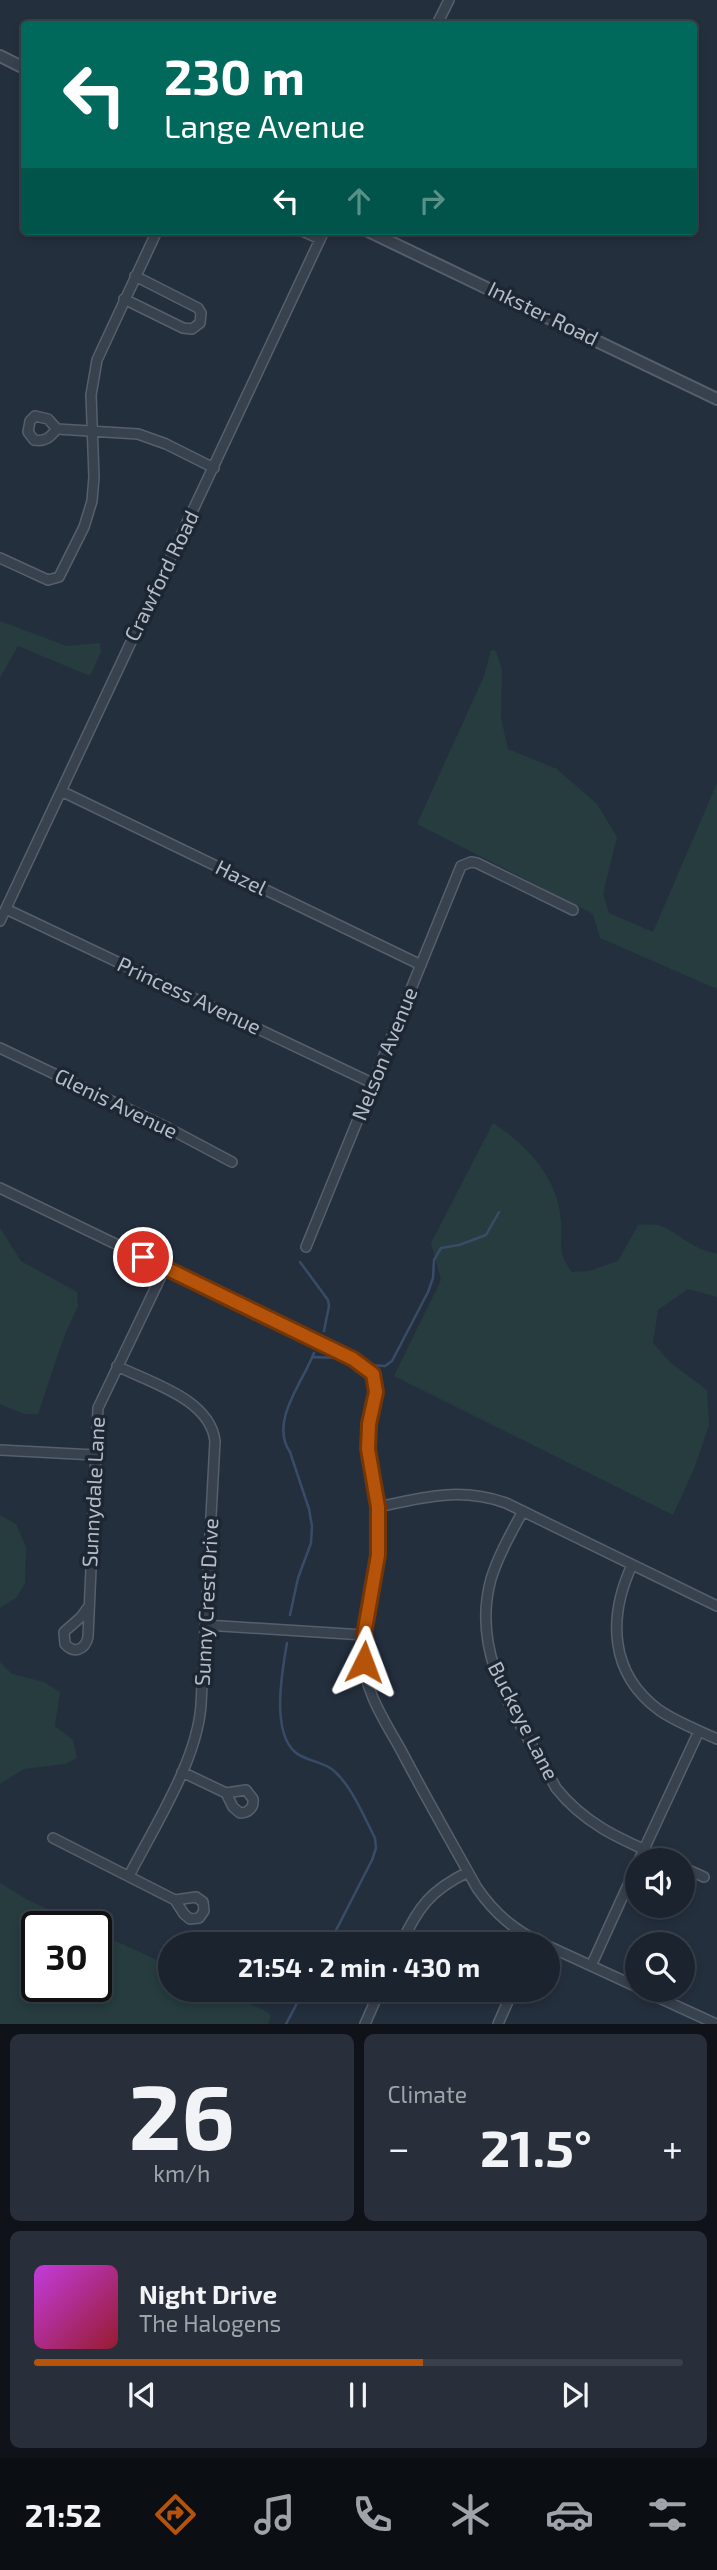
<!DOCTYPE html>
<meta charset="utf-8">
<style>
body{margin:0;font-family:"Exo 2",sans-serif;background:#282f3a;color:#f1f3f6;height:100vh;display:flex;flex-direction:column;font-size:26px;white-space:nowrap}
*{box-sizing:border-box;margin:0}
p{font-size:23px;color:#a0a4aa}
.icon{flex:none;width:38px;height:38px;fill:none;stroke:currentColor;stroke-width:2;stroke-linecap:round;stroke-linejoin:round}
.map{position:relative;height:2024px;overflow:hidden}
.side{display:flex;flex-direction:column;gap:10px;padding:10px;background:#0f1319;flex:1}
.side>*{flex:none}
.hud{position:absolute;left:21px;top:21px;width:676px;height:214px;border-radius:7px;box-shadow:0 4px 10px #0003,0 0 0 2px #39404a;background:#00695c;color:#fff;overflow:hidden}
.fabs{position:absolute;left:625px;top:1848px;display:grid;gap:14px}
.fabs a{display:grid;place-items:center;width:70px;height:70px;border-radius:50%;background:#1b232e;box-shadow:0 4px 10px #0003,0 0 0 2px #39404a;font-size:35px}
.speed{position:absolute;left:21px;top:1911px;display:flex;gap:14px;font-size:35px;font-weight:700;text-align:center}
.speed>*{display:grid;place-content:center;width:91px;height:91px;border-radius:50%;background:#1b232e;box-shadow:0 4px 10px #0003,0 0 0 2px #39404a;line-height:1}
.speed .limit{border:4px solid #111;border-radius:10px;background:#fff;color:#111}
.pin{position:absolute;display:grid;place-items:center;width:60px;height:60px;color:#fff;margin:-30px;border:4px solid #fff;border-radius:50%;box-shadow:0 2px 7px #0007}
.me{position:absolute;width:77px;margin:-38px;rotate:3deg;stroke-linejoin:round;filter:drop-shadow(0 0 5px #0008)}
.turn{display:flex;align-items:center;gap:24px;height:147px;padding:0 28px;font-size:32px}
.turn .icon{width:91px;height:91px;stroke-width:2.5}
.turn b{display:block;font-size:49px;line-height:60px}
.lanes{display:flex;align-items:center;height:66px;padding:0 28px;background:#0003;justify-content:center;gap:35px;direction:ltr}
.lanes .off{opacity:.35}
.big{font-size:52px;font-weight:700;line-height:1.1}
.side .card{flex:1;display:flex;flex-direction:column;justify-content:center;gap:10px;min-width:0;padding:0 24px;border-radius:10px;background:#282f3a}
.side .dial{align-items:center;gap:0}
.dial b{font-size:91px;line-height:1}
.song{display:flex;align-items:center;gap:21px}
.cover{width:84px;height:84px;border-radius:10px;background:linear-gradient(135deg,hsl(290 70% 55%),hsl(350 70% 35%))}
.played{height:7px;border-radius:4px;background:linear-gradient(90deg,#b45309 60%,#39404a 60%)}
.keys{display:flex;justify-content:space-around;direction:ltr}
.heat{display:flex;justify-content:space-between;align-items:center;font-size:38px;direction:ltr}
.side .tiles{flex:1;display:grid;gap:10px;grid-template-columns:1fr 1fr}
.card:last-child{grid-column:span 2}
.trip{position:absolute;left:158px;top:1932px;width:402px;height:70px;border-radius:35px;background:#1b232e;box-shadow:0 4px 10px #0003,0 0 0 2px #39404a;font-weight:700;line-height:70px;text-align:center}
.tabs{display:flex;height:112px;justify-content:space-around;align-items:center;background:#0b0e12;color:#a0a4aa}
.tabs .icon{width:49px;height:49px}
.tabs .active{color:#b45309}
.tabs b{font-size:32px;color:#f1f3f6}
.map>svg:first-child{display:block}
.green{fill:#263c3f}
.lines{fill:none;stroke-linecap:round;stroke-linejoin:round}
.stream{stroke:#394c67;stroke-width:2.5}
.minor-casing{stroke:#565f6c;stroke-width:12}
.tertiary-casing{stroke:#565f6c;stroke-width:14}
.minor{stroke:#38414e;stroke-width:9}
.tertiary{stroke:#38414e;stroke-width:10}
.route-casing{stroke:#753606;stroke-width:18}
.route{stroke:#b45309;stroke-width:12}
.labels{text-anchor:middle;stroke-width:7;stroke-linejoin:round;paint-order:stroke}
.street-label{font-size:21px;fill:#b4bcc9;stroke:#1d2633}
</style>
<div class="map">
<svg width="717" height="2024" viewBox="0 0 717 2024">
<rect width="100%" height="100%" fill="#242f3e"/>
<path class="green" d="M0,621L67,646L100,643L101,652L90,676L18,646L0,678Z
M491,650L496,651L502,670L501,718L508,749L557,769L597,804L617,837L603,894L609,913L653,932L717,783V989L600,938L593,914L417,824L484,676Z
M493,1123C528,1146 558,1178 561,1221C563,1246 556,1251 572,1272L589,1271L618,1261L638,1225C667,1221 672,1234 695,1246C702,1250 710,1252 717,1254V1297L688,1289L658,1310L653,1343L671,1363L707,1390L709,1425L694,1469L673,1515L394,1376L441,1280L431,1243Z
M0,1228L21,1261L77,1292L78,1306L65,1334L38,1414H24L0,1404Z
M0,1515L16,1524L26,1547L25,1583L16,1598L0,1608Z
M0,1662L12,1674L44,1682L60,1692L55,1726L73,1740L77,1758L65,1764L24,1769L0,1784Z
M0,1883L28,1900L86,1927H37V1986H96V1932L170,1966V1990H220L268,2012L271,2016L268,2024H0Z"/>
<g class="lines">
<path class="stream" d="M300,1262L328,1300L329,1306L324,1331
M312,1357L338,1358L351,1363
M367,1365L385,1366L392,1361L428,1292L433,1278L434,1260L441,1248L459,1245L486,1235L499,1212
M290,1615L298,1578L311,1543L312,1526L309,1509L290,1452C269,1422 303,1382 314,1353
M287,1643C282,1672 271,1731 295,1752C305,1761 322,1761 333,1770C352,1786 364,1817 375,1838L376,1848L372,1860L329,1944
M286,2024L304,1990"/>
<g class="minor-casing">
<path id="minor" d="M437,24L449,0
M302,231L320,239
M124,299L183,328L192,329L200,323L201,313L198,308L135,276
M57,429L48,419L35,416L30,421L28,432L34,440C46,442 50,437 57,429L138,434L166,444L214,468
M0,558L48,580L59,577L84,527L92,501L94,477L91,395L97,360L157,231
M61,791L421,965
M6,909L372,1083
M0,921L324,231
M0,1048L168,1128L232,1162
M0,1188L353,1359C393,1380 368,1408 368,1443C368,1465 375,1485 378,1506C380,1522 379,1539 378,1554C376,1588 362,1621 363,1655C364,1692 385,1721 402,1752C426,1798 452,1843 477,1888C495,1914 515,1931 544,1944
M306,1247L461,866L471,862L477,863L573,910
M117,1366C151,1383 210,1399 215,1441L201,1705C197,1761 155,1825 129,1876
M0,1450L95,1455
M378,1507C424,1497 460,1487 506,1503L717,1606
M523,1511C511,1533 498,1556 491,1579C469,1658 521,1722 556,1788C586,1826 625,1841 668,1860
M632,1565C608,1617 609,1673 659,1710C676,1722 698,1730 717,1739
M89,1606L81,1617L64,1632L65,1644C74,1654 85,1650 88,1637L98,1408L165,1268
M206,1625L364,1635
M182,1772L226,1793L233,1807L240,1813C249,1813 254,1807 253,1799L246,1790L226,1793
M53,1838L175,1900L184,1914L190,1919L199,1918L204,1911L203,1902L196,1897L175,1900
M639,1860L699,1731
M682,1867L704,1877
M401,1944C418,1907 431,1890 468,1872
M548,1946L637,1987
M591,1966L637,1865
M642,1990L716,2024
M365,2024L380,1990
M498,2024L513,1990"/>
</g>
<g class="tertiary-casing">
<path id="tertiary" d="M0,56L24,68
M368,231L717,399"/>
</g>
<use href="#minor" class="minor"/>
<use href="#tertiary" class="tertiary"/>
</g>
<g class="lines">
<g class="route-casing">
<path id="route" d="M143,1257L353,1359L373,1374L376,1392L369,1424L368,1449L378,1507V1555L364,1635V1662"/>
</g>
<use href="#route" class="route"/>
</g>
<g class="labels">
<g class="street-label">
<text transform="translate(543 314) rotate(26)" y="7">Inkster Road</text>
<text transform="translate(162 576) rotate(-64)" y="7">Crawford Road</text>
<text transform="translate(241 878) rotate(26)" y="7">Hazel</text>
<text transform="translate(189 996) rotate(25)" y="7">Princess Avenue</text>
<text transform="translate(385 1054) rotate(-68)" y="7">Nelson Avenue</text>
<text transform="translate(116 1104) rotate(26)" y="7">Glenis Avenue</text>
<text transform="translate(94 1492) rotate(-87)" y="7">Sunnydale Lane</text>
<text transform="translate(207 1602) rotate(-87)" y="7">Sunny Crest Drive</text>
<text transform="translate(523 1721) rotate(63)" y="7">Buckeye Lane</text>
</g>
</g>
</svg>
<div class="fabs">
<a><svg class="icon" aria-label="sound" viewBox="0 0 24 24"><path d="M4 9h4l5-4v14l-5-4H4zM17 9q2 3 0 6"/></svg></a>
<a><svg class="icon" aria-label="search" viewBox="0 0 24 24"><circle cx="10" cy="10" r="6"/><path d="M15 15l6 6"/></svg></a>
</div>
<div class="speed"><div class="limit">30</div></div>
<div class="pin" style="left:143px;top:1257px;background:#d93025"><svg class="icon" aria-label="arrive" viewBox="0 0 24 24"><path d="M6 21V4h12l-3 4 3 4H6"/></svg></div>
<svg class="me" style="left:364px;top:1662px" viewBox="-20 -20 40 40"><path d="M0-17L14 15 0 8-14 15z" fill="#b45309" stroke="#fff" stroke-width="4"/></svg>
<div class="trip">21:54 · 2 min · 430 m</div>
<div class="hud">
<div class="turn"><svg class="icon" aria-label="left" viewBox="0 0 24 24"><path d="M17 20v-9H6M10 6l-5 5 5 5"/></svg><div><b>230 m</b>Lange Avenue</div></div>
<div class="lanes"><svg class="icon" aria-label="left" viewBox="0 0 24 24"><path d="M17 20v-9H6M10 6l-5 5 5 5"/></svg><svg class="icon off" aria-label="ahead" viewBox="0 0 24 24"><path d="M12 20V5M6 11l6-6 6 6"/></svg><svg class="icon off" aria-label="right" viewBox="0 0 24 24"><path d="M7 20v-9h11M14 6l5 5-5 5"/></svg></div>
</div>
</div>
<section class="side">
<div class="tiles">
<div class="card dial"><b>26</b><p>km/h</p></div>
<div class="card"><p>Climate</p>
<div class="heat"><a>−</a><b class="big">21.5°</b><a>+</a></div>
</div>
<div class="card">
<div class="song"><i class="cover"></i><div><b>Night Drive</b><p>The Halogens</p></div></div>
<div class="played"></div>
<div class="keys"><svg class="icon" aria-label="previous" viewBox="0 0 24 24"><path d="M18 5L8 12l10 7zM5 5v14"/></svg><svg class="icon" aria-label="pause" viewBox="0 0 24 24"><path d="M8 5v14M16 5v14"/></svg><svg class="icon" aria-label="next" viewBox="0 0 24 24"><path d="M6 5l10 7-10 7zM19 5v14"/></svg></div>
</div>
</div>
</section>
<nav class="tabs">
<b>21:52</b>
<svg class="icon active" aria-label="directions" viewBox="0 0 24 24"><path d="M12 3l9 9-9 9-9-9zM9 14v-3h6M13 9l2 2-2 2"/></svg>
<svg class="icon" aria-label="music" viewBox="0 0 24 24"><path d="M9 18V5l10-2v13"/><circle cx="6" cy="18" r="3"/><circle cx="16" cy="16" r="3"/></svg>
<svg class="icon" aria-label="phone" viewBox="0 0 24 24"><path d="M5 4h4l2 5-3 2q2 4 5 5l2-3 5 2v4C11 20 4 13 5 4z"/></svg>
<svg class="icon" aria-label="climate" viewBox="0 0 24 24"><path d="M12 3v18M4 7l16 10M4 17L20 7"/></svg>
<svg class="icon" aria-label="car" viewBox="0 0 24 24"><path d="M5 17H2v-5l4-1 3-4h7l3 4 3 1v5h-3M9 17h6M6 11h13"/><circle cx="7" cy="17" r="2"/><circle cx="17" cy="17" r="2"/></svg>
<svg class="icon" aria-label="filters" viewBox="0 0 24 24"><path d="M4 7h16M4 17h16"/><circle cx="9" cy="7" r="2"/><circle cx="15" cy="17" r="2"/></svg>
</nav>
